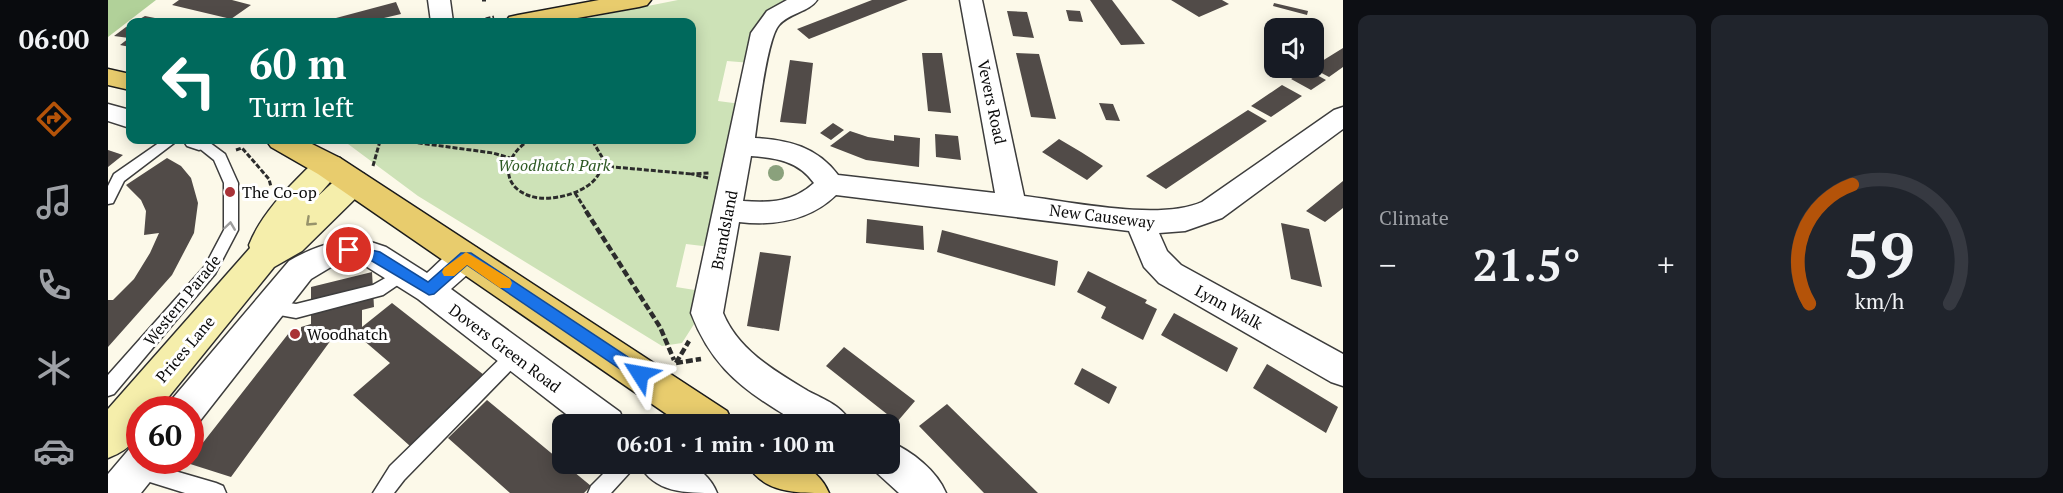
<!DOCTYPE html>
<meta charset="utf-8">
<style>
body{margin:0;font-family:"PT Serif",serif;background:#20242c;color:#f1f3f6;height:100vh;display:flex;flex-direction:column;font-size:22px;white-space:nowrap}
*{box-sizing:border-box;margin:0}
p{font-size:20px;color:#9ea1a6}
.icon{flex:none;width:33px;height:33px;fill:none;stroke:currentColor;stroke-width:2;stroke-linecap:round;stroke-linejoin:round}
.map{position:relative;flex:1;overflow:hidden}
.sheet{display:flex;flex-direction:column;gap:15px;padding:15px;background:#0d0f14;width:720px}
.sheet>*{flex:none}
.top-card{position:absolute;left:18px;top:18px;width:570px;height:126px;border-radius:12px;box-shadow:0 3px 15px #0003;background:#00695c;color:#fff;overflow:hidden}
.buttons{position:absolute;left:1156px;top:18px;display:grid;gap:12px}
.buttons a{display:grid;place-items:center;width:60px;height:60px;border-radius:12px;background:#171b24;box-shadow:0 3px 15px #0003;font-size:30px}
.speed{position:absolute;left:18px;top:396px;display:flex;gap:12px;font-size:30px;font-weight:700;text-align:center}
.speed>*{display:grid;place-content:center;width:78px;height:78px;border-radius:50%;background:#171b24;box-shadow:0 3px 15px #0003;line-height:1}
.speed .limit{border:9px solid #d22;background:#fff;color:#111}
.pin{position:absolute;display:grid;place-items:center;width:51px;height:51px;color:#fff;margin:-26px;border:3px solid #fff;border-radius:50%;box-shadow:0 2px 6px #0007}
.me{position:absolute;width:66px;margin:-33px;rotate:304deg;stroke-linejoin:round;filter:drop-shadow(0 0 4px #0008)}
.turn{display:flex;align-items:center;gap:21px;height:126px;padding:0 24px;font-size:27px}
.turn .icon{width:78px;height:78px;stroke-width:2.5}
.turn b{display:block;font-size:42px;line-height:51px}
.big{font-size:45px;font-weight:700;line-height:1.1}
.sheet .tile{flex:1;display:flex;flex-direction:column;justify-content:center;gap:9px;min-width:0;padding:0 21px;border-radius:12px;background:#20242c}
.sheet .dial{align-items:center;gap:0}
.dial svg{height:156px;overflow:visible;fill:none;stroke:#363941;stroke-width:7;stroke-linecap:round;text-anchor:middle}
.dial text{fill:#f1f3f6;stroke:none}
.heat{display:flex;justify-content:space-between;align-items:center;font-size:33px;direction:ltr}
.sheet .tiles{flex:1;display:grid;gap:15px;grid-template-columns:repeat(2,1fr)}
.trip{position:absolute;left:444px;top:414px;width:348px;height:60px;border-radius:12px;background:#171b24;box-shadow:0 3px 15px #0003;font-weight:700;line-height:60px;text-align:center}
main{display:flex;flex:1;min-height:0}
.tab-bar{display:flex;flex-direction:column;width:108px;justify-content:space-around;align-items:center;background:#090b0e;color:#9ea1a6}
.tab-bar .icon{width:42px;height:42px}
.tab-bar .on{color:#b45309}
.tab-bar b{font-size:27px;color:#f1f3f6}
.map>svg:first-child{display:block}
.green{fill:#cde2b7}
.forest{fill:#b1d199}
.building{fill:#514b48}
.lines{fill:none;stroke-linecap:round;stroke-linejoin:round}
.lane-casing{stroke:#3d3d3d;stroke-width:3}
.street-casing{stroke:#3d3d3d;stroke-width:3}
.secondary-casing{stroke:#2c2c2c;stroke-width:3}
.primary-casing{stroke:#1b1b1b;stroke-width:3}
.path-far1{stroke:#2c2c2c;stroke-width:3;stroke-dasharray:5 2;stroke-linecap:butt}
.path{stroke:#2c2c2c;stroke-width:4.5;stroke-dasharray:7 3;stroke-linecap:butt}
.lane{fill:#fff;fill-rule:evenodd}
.street{fill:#fff;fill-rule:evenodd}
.secondary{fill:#f5eeab;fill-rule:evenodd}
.primary{fill:#e8cc6d;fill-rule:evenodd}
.tree{fill:#8aa17c}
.oneway{stroke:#97936b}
.oneway2{stroke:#9d9d9d}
.route{fill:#1a73e8;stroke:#114b97;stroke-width:1.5}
.slow{fill:#f59e0b}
.poi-dot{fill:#a93337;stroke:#fff;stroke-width:2}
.labels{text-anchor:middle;stroke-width:6;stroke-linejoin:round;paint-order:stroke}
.street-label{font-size:16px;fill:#0a0a0a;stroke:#fff}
.park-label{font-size:16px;font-style:italic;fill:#2d5923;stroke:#fff}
.poi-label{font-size:16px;fill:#0a0a0a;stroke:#fff;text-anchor:start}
</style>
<main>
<nav class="tab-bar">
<b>06:00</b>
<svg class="icon on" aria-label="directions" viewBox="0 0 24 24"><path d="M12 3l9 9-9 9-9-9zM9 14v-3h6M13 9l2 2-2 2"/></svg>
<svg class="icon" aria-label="music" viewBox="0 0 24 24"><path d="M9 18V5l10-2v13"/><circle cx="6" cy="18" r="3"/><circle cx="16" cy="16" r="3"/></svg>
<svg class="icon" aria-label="phone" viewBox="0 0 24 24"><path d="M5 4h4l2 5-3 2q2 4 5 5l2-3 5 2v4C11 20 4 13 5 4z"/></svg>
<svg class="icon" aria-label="climate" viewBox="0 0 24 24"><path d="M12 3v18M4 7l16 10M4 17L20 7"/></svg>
<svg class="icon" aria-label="car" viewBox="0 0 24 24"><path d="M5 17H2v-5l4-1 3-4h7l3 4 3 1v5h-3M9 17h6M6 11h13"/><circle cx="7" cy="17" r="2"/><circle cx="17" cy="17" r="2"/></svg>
</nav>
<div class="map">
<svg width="1235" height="493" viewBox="0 0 1235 493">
<rect width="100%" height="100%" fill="#fcf9e9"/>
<path class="green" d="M570,0H681C647,15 650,30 643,63L619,61L610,101L633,104L603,247L578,244L568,287L593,291L588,321L574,343L554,346L310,196L240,144L238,140H584V22H459Z"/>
<path class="forest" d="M0,0H48L0,37Z"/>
<path class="building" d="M71,0H124L143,5L123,19L64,5Z
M764,0H800L701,39L689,29Z
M982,0H1004L1037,44L1013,45Z
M1063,0H1114L1121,4L1091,17Z
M288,2L293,14L259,22H213Z
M1166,3L1200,11L1199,15L1165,6Z
M958,10L972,11L975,22L961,21Z
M899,11L919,12L926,38L905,36Z
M37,16L52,19L48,22L28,21Z
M18,27L22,28V47L12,45L21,38L6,36Z
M1235,48V67L1221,77L1206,69V66Z
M814,53H834L843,113L820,111Z
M908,53L931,54L948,119L923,117Z
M682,60L705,63L698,124L672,122Z
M1198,69L1218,80L1203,90L1183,79Z
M1174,85L1194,96L1163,117L1143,106Z
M991,103L1005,104L1012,121L998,120Z
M1140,110L1159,121L1058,189L1038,176Z
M725,123L736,130L723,140L712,133Z
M742,131L760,137L786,141V135L812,138L811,167L758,160L722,146Z
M827,134L850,136L853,160L828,157Z
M951,139L973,152L995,166L979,180L934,152Z
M0,150L15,155L0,167Z
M59,158L73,166L83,178L90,203L86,233L64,275L0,347V300H5L26,279L42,253L51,233L36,235L38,211L33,200L18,185Z
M1235,181V208L1217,222L1198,211Z
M759,219L815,226L816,250L758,243Z
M1173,223L1201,229L1214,287L1183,279Z
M834,230L950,261L947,286L829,252Z
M652,252L683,256L671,331L639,326Z
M980,271L1039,300L1037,303L1049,309L1035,340L993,318L998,307L969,292Z
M264,272L266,307L254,310V327L284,303L376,375L302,446L245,395L282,363L247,333L223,340L123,477L79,463L184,329L193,332V327L203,324V287Z
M1066,313L1130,348L1119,372L1053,335Z
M736,347L807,401L789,422L718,366Z
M1159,364L1230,407L1218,433L1145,388Z
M974,368L1009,387L1001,404L966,384Z
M379,400L483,486L476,493H402L340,438Z
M839,404L930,493H876L811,426Z"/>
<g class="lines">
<g class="lane-casing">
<path id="lane" d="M55,140H70L16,181L5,203L0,204V186L6,174Z
M85,140H98L117,154L130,183V230L107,274L6,394L0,396V375L97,266L116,230V183L106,160L86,144Z
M295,268L300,270L303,274L300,278L275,295L188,318L155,312L153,307L155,302L161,300L188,304L265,285Z
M407,348L413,350L415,355L413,360L296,480L286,493H265L282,466L401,350Z
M29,460L108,483L115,486L118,493H77L29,478L22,476L20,469L22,462Z
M505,464H526L524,470L503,493H480L483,486Z"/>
</g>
<g class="street-casing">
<path id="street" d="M320,0H342L345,22H323Z
M679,0H709C701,12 681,13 671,25C659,38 650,116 647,138C681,140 709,147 730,175L887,193L852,0H874L916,196C964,202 1051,221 1094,202L1226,110L1235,107V129L1114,218L1077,231L1051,233L1059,251L1073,265L1235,354V386L1223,382L1051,283L1036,267L1021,231L728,195C701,221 667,226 631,222L615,313C630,350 667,371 700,391C717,400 735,406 743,424C732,425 703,427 693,424C685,422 676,414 669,410C627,384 601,360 583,313L643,33L659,11ZM643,156C669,158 690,161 706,183C685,202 663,203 635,201Z
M0,104L22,110V128L0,121Z
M75,140H103L104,141L100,147L91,150L79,146Z
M254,239L278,247L319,273C334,260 347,241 369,248L373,257L369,266L343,289L512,412L517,424H471L310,299L256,265L228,264L203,279L91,422L82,425V410H60L65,398L181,261C205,247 226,240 254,239Z
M782,442C804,451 829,471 838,493H791L769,473L765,464H782Z
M32,444V460H54L49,473L33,493H0V474L23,447Z
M531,464C563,460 595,459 609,493C576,493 547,493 531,464Z"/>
</g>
<g class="secondary-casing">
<path id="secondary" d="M221,155L232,158L236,166L209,197C224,184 235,168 256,174L260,182L256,190L194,251L166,267L50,410H32C32,436 26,448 0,458V409L142,248L141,245C155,210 184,184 210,158Z"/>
</g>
<g class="primary-casing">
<path id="primary" d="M491,0H543L539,5L531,7L447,22H398L401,17L410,15Z
M0,69L22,74V90L0,85Z
M158,140H196L232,158L619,411L625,424H573L210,174L163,147Z
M639,464C673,460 706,458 721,493C686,493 656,493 639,464Z"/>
</g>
<path class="path-far1" d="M374,0H378
M364,22L386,17
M267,140H276
M289,140L385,153L402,158
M422,140C397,154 390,185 422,196C442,203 484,193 492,171C494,167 494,161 494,157L484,140
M128,150L134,148L161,179L163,187
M265,166L272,141
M494,166L584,174
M600,178L584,174L601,173
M467,193L479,212"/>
<path class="path" d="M478,211L552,327L566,360
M568,363L593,359
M568,363L581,341"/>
<use href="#lane" class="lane"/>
<use href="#street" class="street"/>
<use href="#secondary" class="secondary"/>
<use href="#primary" class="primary"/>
</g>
<circle class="tree" cx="668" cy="173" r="8"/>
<defs><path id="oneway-chevron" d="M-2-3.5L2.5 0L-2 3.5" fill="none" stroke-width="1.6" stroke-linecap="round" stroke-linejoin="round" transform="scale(1.5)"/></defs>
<use class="oneway" href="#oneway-chevron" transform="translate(202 222) rotate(137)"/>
<use class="oneway2" href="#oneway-chevron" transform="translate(122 226) rotate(-82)"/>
<path class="route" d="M241,245L272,252L320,282L353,253H363L538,369L540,374L538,379L532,381L527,379L359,265L326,294L321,295L264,261L236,254L234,250L236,247Z"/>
<path class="slow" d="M358,252L402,279L404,283L402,288H392L359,265L346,276H336L334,272L336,268Z"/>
<g class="poi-dot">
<circle cx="122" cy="192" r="6"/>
<circle cx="187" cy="334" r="6"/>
</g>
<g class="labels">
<g class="street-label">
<text transform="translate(884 102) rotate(78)" y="6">Vevers Road</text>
<text transform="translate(994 216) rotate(7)" y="6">New Causeway</text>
<text transform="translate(616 230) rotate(-79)" y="6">Brandsland</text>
<text transform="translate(74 300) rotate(-51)" y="6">Western Parade</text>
<text transform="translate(1121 307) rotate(29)" y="6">Lynn Walk</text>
<text transform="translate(397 348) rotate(37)" y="6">Dovers Green Road</text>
<text transform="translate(77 349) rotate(-50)" y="6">Prices Lane</text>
</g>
<g class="park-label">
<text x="446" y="171">Woodhatch Park</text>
</g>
<g class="poi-label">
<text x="134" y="198">The Co-op</text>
<text x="199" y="340">Woodhatch</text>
</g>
</g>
</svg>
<div class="buttons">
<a><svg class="icon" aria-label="sound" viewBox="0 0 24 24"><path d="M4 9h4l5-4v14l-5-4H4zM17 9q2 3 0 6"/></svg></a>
</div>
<div class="speed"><div class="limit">60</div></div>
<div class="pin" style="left:241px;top:250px;background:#d93025"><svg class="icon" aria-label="arrive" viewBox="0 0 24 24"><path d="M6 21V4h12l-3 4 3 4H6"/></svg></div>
<svg class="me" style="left:532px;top:374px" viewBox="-20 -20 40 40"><path d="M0-17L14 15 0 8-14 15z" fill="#1a73e8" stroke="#fff" stroke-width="4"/></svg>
<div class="trip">06:01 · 1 min · 100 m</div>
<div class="top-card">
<div class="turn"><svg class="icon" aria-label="left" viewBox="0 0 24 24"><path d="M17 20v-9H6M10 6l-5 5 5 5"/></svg><div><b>60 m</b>Turn left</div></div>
</div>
</div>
<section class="sheet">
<div class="tiles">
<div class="tile"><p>Climate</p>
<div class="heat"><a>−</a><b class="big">21.5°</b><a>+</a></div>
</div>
<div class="tile dial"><svg viewBox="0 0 100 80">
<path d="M14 69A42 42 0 1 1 86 69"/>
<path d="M14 69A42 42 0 0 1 36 8" stroke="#b45309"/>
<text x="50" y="56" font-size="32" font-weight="700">59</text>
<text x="50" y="72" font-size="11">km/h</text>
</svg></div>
</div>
</section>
</main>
